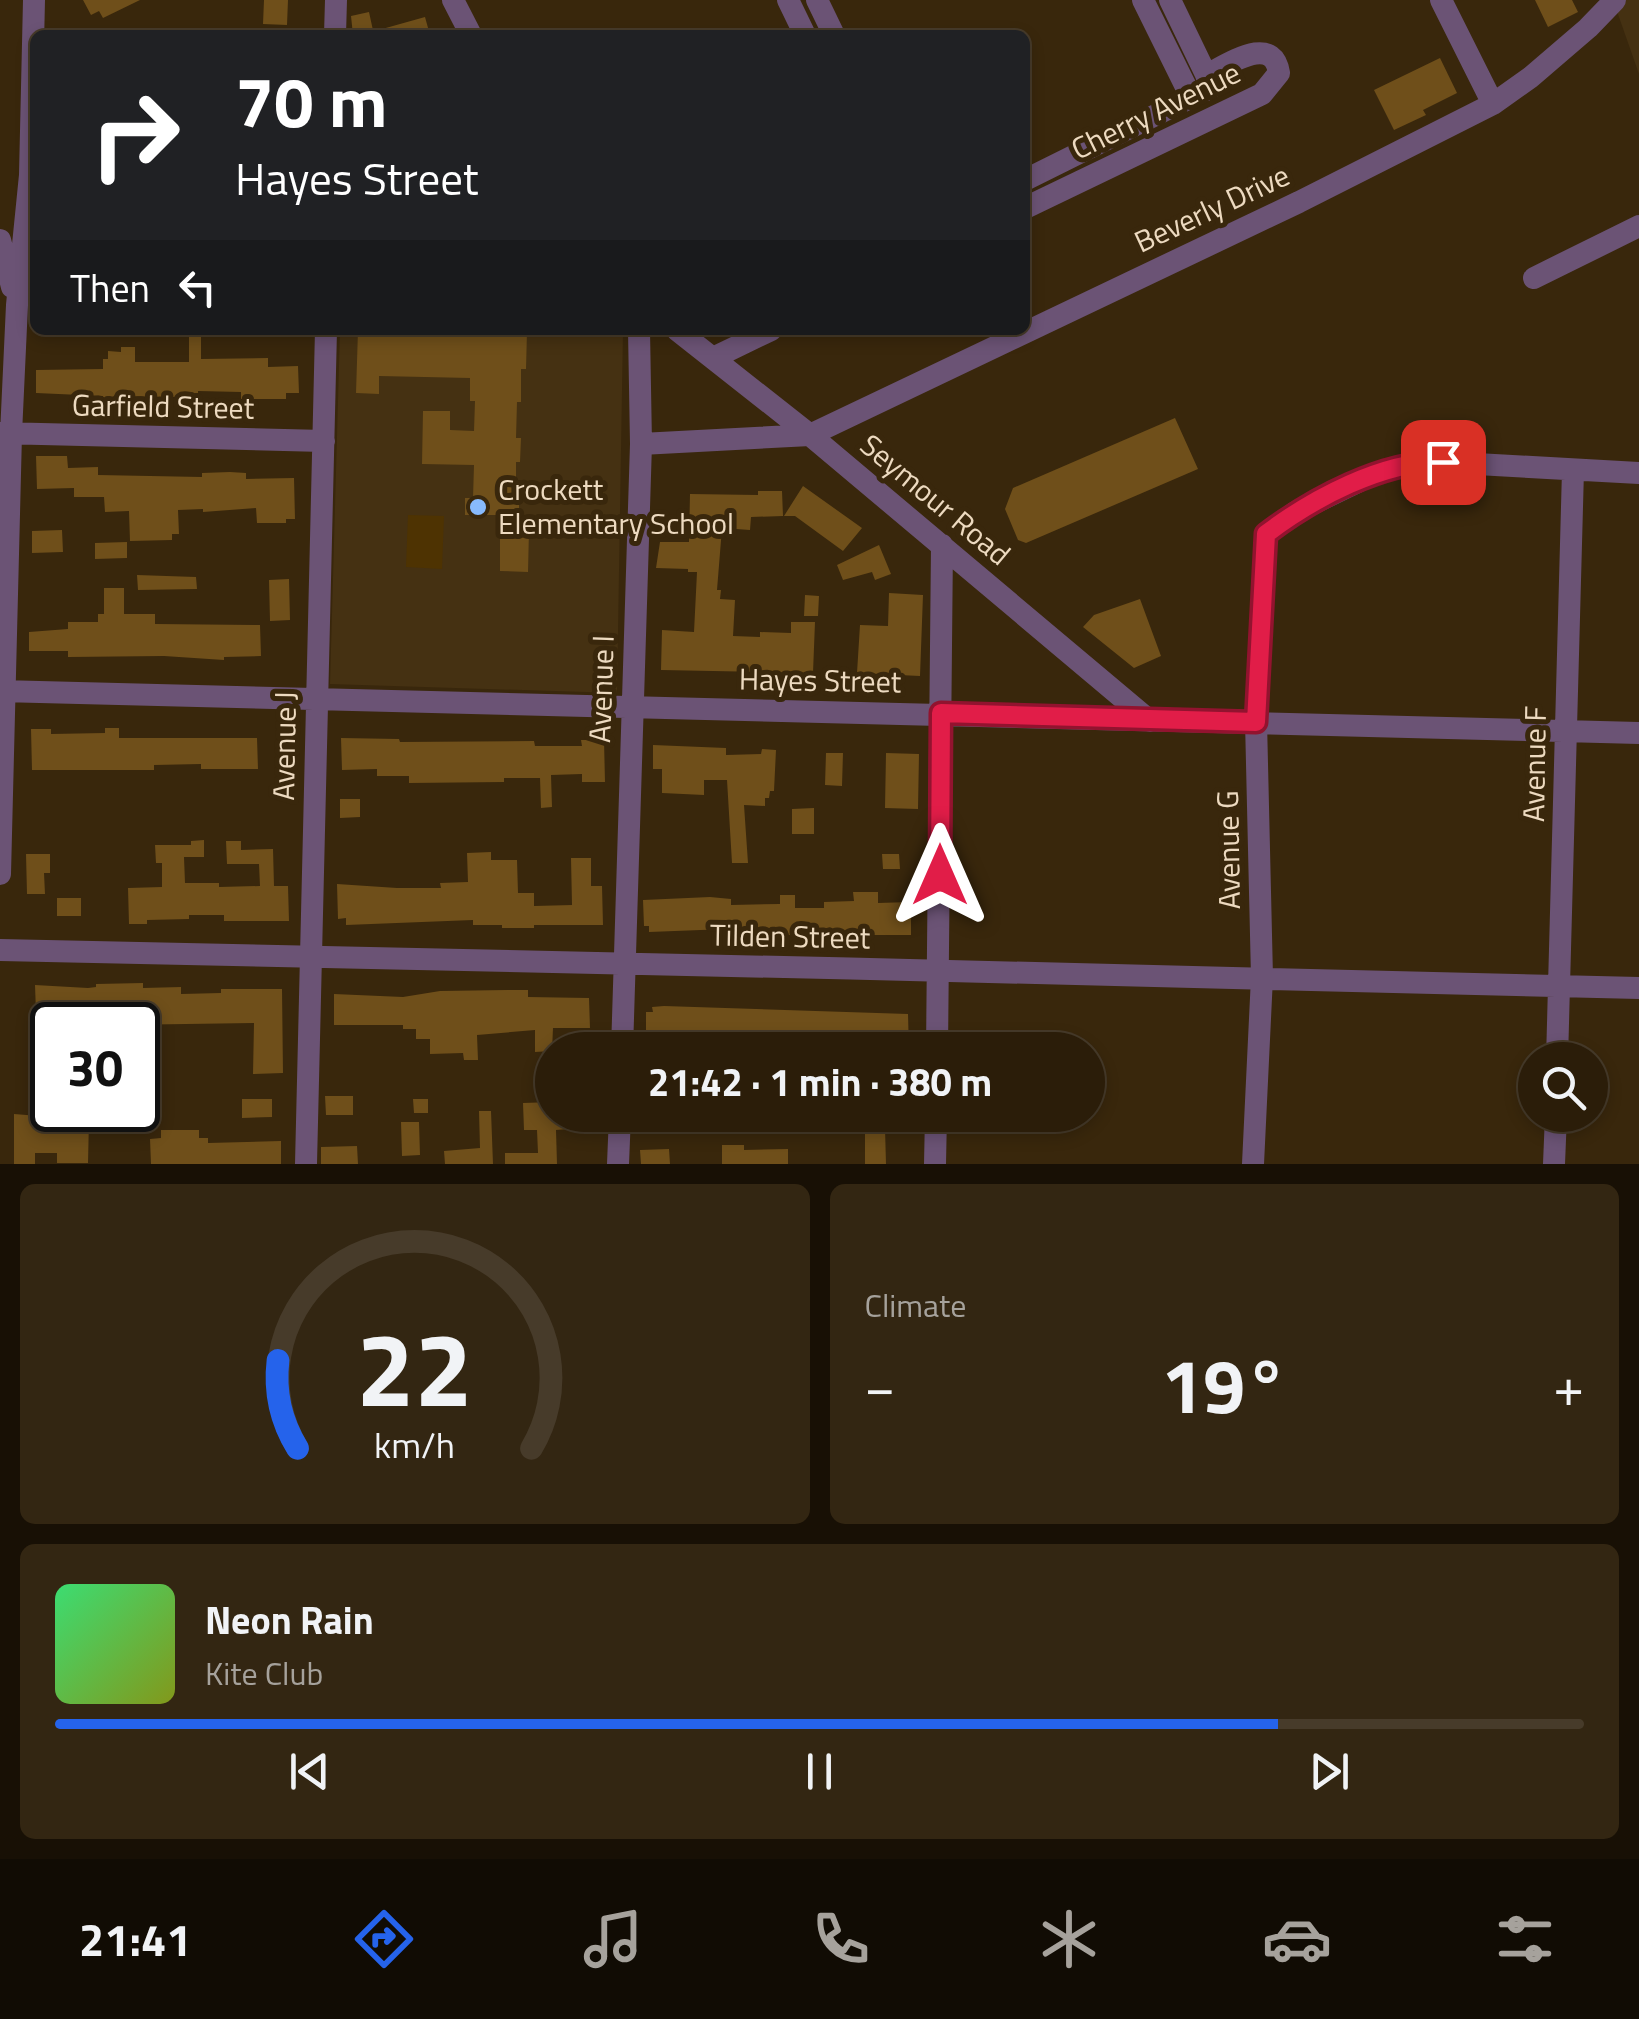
<!DOCTYPE html>
<meta charset="utf-8">
<style>
body{margin:0;font-family:"Titillium Web",sans-serif;background:#332612;color:#f1f3f6;height:100vh;display:flex;flex-direction:column;font-size:38px;white-space:nowrap}
*{box-sizing:border-box;margin:0}
p{font-size:32px;color:#a6a29c}
.icon{flex:none;width:55px;height:55px;fill:none;stroke:currentColor;stroke-width:2;stroke-linecap:round;stroke-linejoin:round}
.map{position:relative;height:1164px;overflow:hidden}
.drawer{display:flex;flex-direction:column;gap:20px;padding:20px;background:#181005;flex:1}
.drawer>*{flex:none}
.hud{position:absolute;left:30px;top:30px;width:1000px;height:305px;border-radius:15px;box-shadow:0 5px 15px #0003,0 0 0 2px #473b2a;background:#202124;color:#fff;overflow:hidden}
.fabs{position:absolute;left:1518px;top:1042px;display:grid;gap:20px}
.fabs a{display:grid;place-items:center;width:90px;height:90px;border-radius:50%;background:#2b1d09;box-shadow:0 5px 15px #0003,0 0 0 2px #473b2a;font-size:50px}
.speed{position:absolute;left:30px;top:1002px;display:flex;gap:20px;font-size:50px;font-weight:700;text-align:center}
.speed>*{display:grid;place-content:center;width:130px;height:130px;border-radius:50%;background:#2b1d09;box-shadow:0 5px 15px #0003,0 0 0 2px #473b2a;line-height:1}
.speed .limit{border:5px solid #111;border-radius:15px;background:#fff;color:#111}
.pin{position:absolute;display:grid;place-items:center;width:85px;height:85px;color:#fff;margin:-42px;border-radius:20px;box-shadow:0 5px 15px #0006}
.me{position:absolute;width:110px;margin:-55px;rotate:0deg;stroke-linejoin:round;filter:drop-shadow(0 0 8px #0008)}
.turn{display:flex;align-items:center;gap:35px;height:210px;padding:0 40px;font-size:45px}
.turn .icon{width:130px;height:130px;stroke-width:2.5}
.turn b{display:block;font-size:70px;line-height:85px}
.then{display:flex;align-items:center;height:95px;padding:0 40px;background:#0003;gap:20px;font-size:38px}
.big{font-size:75px;font-weight:700;line-height:1.1}
.drawer .widget{flex:1;display:flex;flex-direction:column;justify-content:center;gap:15px;min-width:0;padding:0 35px;border-radius:15px;background:#332612}
.drawer .dial{align-items:center;gap:0}
.dial svg{height:260px;overflow:visible;fill:none;stroke:#473b2a;stroke-width:7;stroke-linecap:round;text-anchor:middle}
.dial text{fill:#f1f3f6;stroke:none}
.song{display:flex;align-items:center;gap:30px}
.cover{width:120px;height:120px;border-radius:15px;background:linear-gradient(135deg,hsl(140 70% 55%),hsl(70 70% 35%))}
.played{height:10px;border-radius:5px;background:linear-gradient(90deg,#2563eb 80%,#473b2a 80%)}
.keys{display:flex;justify-content:space-around;direction:ltr}
.heat{display:flex;justify-content:space-between;align-items:center;font-size:55px;direction:ltr}
.drawer .tiles{flex:1;display:grid;gap:20px;grid-template-columns:1fr 1fr}
.widget:last-child{grid-column:span 2}
.trip{position:absolute;left:535px;top:1032px;width:570px;height:100px;border-radius:50px;background:#2b1d09;box-shadow:0 5px 15px #0003,0 0 0 2px #473b2a;font-weight:700;line-height:100px;text-align:center}
.tab-bar{display:flex;height:160px;justify-content:space-around;align-items:center;background:#110c04;color:#a6a29c}
.tab-bar .icon{width:70px;height:70px}
.tab-bar .on{color:#2563eb}
.tab-bar b{font-size:45px;color:#f1f3f6}
.map>svg:first-child{display:block}
.built{fill:#453112}
.green{fill:#4e3302}
.building{fill:#6f4f1a}
.lines{fill:none;stroke-linecap:round;stroke-linejoin:round}
.minor{stroke:#6b5375;stroke-width:22}
.route-casing{stroke:#92132f;stroke-width:25}
.route{stroke:#e11d48;stroke-width:18}
.poi-dot{fill:#88bafc;stroke:#39270c;stroke-width:4}
.labels{text-anchor:middle;stroke-width:10;stroke-linejoin:round;paint-order:stroke}
.street-label{font-size:30px;fill:#eddac0;stroke:#39270c}
.poi-label{font-size:30px;fill:#eddac0;stroke:#39270c;text-anchor:start}
</style>
<div class="map">
<svg width="1639" height="1164" viewBox="0 0 1639 1164">
<rect width="100%" height="100%" fill="#39270c"/>
<path class="built" d="M1613,0H1639V74Z
M340,330H623L617,693L330,684Z"/>
<path class="green" d="M408,515L444,516L442,569L406,567Z"/>
<path class="building" d="M83,0H140L103,18L99,11L91,15Z
M264,0H288L287,25L263,24Z
M1535,0H1572L1578,12L1548,27Z
M369,12L374,35H353L351,16Z
M425,17L430,35H375V31Z
M1440,58L1457,93L1423,110L1426,115L1394,130L1374,90Z
M189,330H201V359L268,358V367L298,366L299,393H286V399H241V392L198,391V396L187,395V400H176V397L124,396V400H103V396L36,393V370L103,369V359H108V351L121,352V347H135V362H189Z
M358,330L527,332L526,369H521V402H517L516,438H521L520,462H516V499H519V530H529L528,572L500,571V515H465V498H473L474,465L422,464L423,411H450V430L474,431L475,401H470V378L379,376V394L356,393Z
M1175,418L1198,469L1026,543L1018,540L1005,509L1013,488Z
M36,456H67L68,468L98,467V475L202,477V473L230,472L246,473V479L294,478L295,519H286V523H257L256,508L203,512V509L178,510L179,534H172V540L130,541L129,511L105,512L104,497H74V488L37,489Z
M803,486L862,528L843,551L795,516H784Z
M758,491H782L783,516L751,517L750,530L722,528L717,590H721L720,599L735,600L733,636L760,637V632L791,633V622H815L813,673L661,670L662,630L694,632L697,572H688V569L656,568L660,542H689L690,494L758,495Z
M62,530L63,552L32,553V531Z
M127,542V558L95,559V543Z
M879,545L891,574L875,580L872,572L843,580L837,565Z
M137,575L196,577L197,589L138,590Z
M289,579L290,620L270,621L269,580Z
M104,588H124V614H155V624L260,625L261,656L224,657V660L164,656L68,657V651H29V632L68,629V622H98V614H104Z
M889,593L923,595L920,676L857,673L860,625L888,626Z
M805,595L819,596L818,616H804Z
M1140,599L1161,656L1134,668L1083,627L1094,615Z
M105,728H119V738H257L258,769H201V764L154,765V770H32L31,729H51V734L105,733Z
M341,738L399,739L400,742L534,741L535,746H582L581,740H604L605,782H582V774L551,775L552,807L541,808L540,778H504V782L409,783V776H377V769L342,770Z
M653,745L726,748V755L761,754L762,749L776,750L774,791H770L769,798H765V806L744,805L748,863H732L727,780H704V795L662,793V769H653Z
M826,753H843L842,786L825,785Z
M886,753L919,754L918,809L885,808Z
M340,799H360V817L340,818Z
M814,808V834H792V809Z
M204,840V857H184L185,883H219V887L260,886L259,864H227L226,841H241V850L273,849L274,886H288L289,921H224V915H189V919L147,920V924H129L128,888L162,887V863H156L155,845H191V841Z
M491,852V860H517L518,893H534V906L572,905L571,858H591V886H602L603,925H534V928H502V925H473V920L346,925V918L338,919L337,884L397,888H441L440,883L468,882L467,853Z
M26,854H50V873H44L45,894H27Z
M882,854H899L900,869H883Z
M853,892H878V903L911,902V935H753V928L649,932V926H644L643,900L710,897L731,899V905L780,904V895H795V908H824V902L854,901Z
M57,898H81V916H57Z
M143,983V988L181,987V994L221,993V989H282L283,1073L253,1074L254,1023L119,1025L118,1014L94,1015V1007L88,1008V1001H60V1013H36L35,985L88,988L96,987V984Z
M507,990H528V997L589,998L590,1028H553L552,1051L535,1052V1030L477,1035L478,1060H464L463,1053L430,1054V1039H416V1029H403V1025H334V994L403,997L440,991Z
M664,1006L908,1014L909,1050L813,1048V1045L780,1046V1050H749V1046L674,1050L673,1040H646V1012H653L652,1007Z
M325,1096H353V1115H326Z
M242,1099H272V1117L242,1118Z
M413,1099H428V1113H414Z
M552,1102V1115H594V1127L556,1130L557,1164H505V1153H538L537,1130H524L523,1103Z
M479,1111H491L493,1164H445L444,1151L480,1148Z
M14,1114L89,1120L88,1163H57V1153H35V1164H14Z
M784,1115H811V1130L785,1131Z
M401,1122H419L420,1155L402,1156Z
M865,1128H885L886,1164H865Z
M161,1130H199V1138H208V1143L281,1141V1164H151L150,1139L161,1138Z
M722,1145H744V1150L788,1149V1164H722Z
M357,1146L358,1164H321V1147Z
M669,1149L670,1164H641L640,1150Z"/>
<g class="lines">
<path class="minor" d="M453,0L471,35
M788,0L805,35
M817,0L834,35
M1143,0L1191,97
M1441,0L1493,104
M335,35L336,0
M1025,180L1212,87L1170,0
M1025,208L1262,94L1279,73C1273,33 1229,64 1206,75
M0,240L12,287
M1534,278L1639,226
M677,330L810,435L1150,721
M713,358L771,330
M0,433L324,441
M641,444L810,435L1299,202L1493,104L1531,77L1588,28L1615,0
M0,691L1639,733
M0,874L11,434L17,305L30,175L34,0
M0,950C546,964 1093,971 1639,988
M622,1050L641,444L639,330
M937,1050L942,545
M1557,1060L1573,470
M306,1164L326,330
M618,1164L620,1115
M935,1164L936,1115
M1253,1164L1262,977L1256,721L1266,534L1294,513L1376,473L1423,461L1639,473
M1554,1164L1556,1115"/>
</g>
<g class="lines">
<g class="route-casing">
<path id="route" d="M940,875L941,713L1256,722L1266,534C1312,499 1384,460 1443,462"/>
</g>
<use href="#route" class="route"/>
</g>
<circle class="poi-dot" cx="478" cy="507" r="10"/>
<g class="labels">
<g class="street-label">
<text transform="translate(1156 111) rotate(-26)" y="10">Cherry Avenue</text>
<text transform="translate(1212 209) rotate(-25)" y="10">Beverly Drive</text>
<text transform="translate(163 407) rotate(1)" y="10">Garfield Street</text>
<text transform="translate(935 500) rotate(40)" y="10">Seymour Road</text>
<text transform="translate(820 681) rotate(1)" y="10">Hayes Street</text>
<text transform="translate(602 689) rotate(-88)" y="10">Avenue I</text>
<text transform="translate(285 746) rotate(-89)" y="10">Avenue J</text>
<text transform="translate(1535 764) rotate(-89)" y="10">Avenue F</text>
<text transform="translate(1229 850) rotate(-91)" y="10">Avenue G</text>
<text transform="translate(790 937) rotate(1)" y="10">Tilden Street</text>
</g>
<g class="poi-label">
<text x="498" y="500">Crockett<tspan x="498" dy="34">Elementary School</tspan></text>
</g>
</g>
</svg>
<div class="fabs">
<a><svg class="icon" aria-label="search" viewBox="0 0 24 24"><circle cx="10" cy="10" r="6"/><path d="M15 15l6 6"/></svg></a>
</div>
<div class="speed"><div class="limit">30</div></div>
<div class="pin" style="left:1443px;top:462px;background:#d93025"><svg class="icon" aria-label="arrive" viewBox="0 0 24 24"><path d="M6 21V4h12l-3 4 3 4H6"/></svg></div>
<svg class="me" style="left:940px;top:875px" viewBox="-20 -20 40 40"><path d="M0-17L14 15 0 8-14 15z" fill="#e11d48" stroke="#fff" stroke-width="4"/></svg>
<div class="trip">21:42 · 1 min · 380 m</div>
<div class="hud">
<div class="turn"><svg class="icon" aria-label="right" viewBox="0 0 24 24"><path d="M7 20v-9h11M14 6l5 5-5 5"/></svg><div><b>70 m</b>Hayes Street</div></div>
<div class="then">Then<svg class="icon" aria-label="left" viewBox="0 0 24 24"><path d="M17 20v-9H6M10 6l-5 5 5 5"/></svg></div>
</div>
</div>
<section class="drawer">
<div class="tiles">
<div class="widget dial"><svg viewBox="0 0 100 80">
<path d="M14 69A42 42 0 1 1 86 69"/>
<path d="M14 69A42 42 0 0 1 8 42" stroke="#2563eb"/>
<text x="50" y="56" font-size="32" font-weight="700">22</text>
<text x="50" y="72" font-size="11">km/h</text>
</svg></div>
<div class="widget"><p>Climate</p>
<div class="heat"><a>−</a><b class="big">19°</b><a>+</a></div>
</div>
<div class="widget">
<div class="song"><i class="cover"></i><div><b>Neon Rain</b><p>Kite Club</p></div></div>
<div class="played"></div>
<div class="keys"><svg class="icon" aria-label="previous" viewBox="0 0 24 24"><path d="M18 5L8 12l10 7zM5 5v14"/></svg><svg class="icon" aria-label="pause" viewBox="0 0 24 24"><path d="M8 5v14M16 5v14"/></svg><svg class="icon" aria-label="next" viewBox="0 0 24 24"><path d="M6 5l10 7-10 7zM19 5v14"/></svg></div>
</div>
</div>
</section>
<nav class="tab-bar">
<b>21:41</b>
<svg class="icon on" aria-label="directions" viewBox="0 0 24 24"><path d="M12 3l9 9-9 9-9-9zM9 14v-3h6M13 9l2 2-2 2"/></svg>
<svg class="icon" aria-label="music" viewBox="0 0 24 24"><path d="M9 18V5l10-2v13"/><circle cx="6" cy="18" r="3"/><circle cx="16" cy="16" r="3"/></svg>
<svg class="icon" aria-label="phone" viewBox="0 0 24 24"><path d="M5 4h4l2 5-3 2q2 4 5 5l2-3 5 2v4C11 20 4 13 5 4z"/></svg>
<svg class="icon" aria-label="climate" viewBox="0 0 24 24"><path d="M12 3v18M4 7l16 10M4 17L20 7"/></svg>
<svg class="icon" aria-label="car" viewBox="0 0 24 24"><path d="M5 17H2v-5l4-1 3-4h7l3 4 3 1v5h-3M9 17h6M6 11h13"/><circle cx="7" cy="17" r="2"/><circle cx="17" cy="17" r="2"/></svg>
<svg class="icon" aria-label="filters" viewBox="0 0 24 24"><path d="M4 7h16M4 17h16"/><circle cx="9" cy="7" r="2"/><circle cx="15" cy="17" r="2"/></svg>
</nav>
